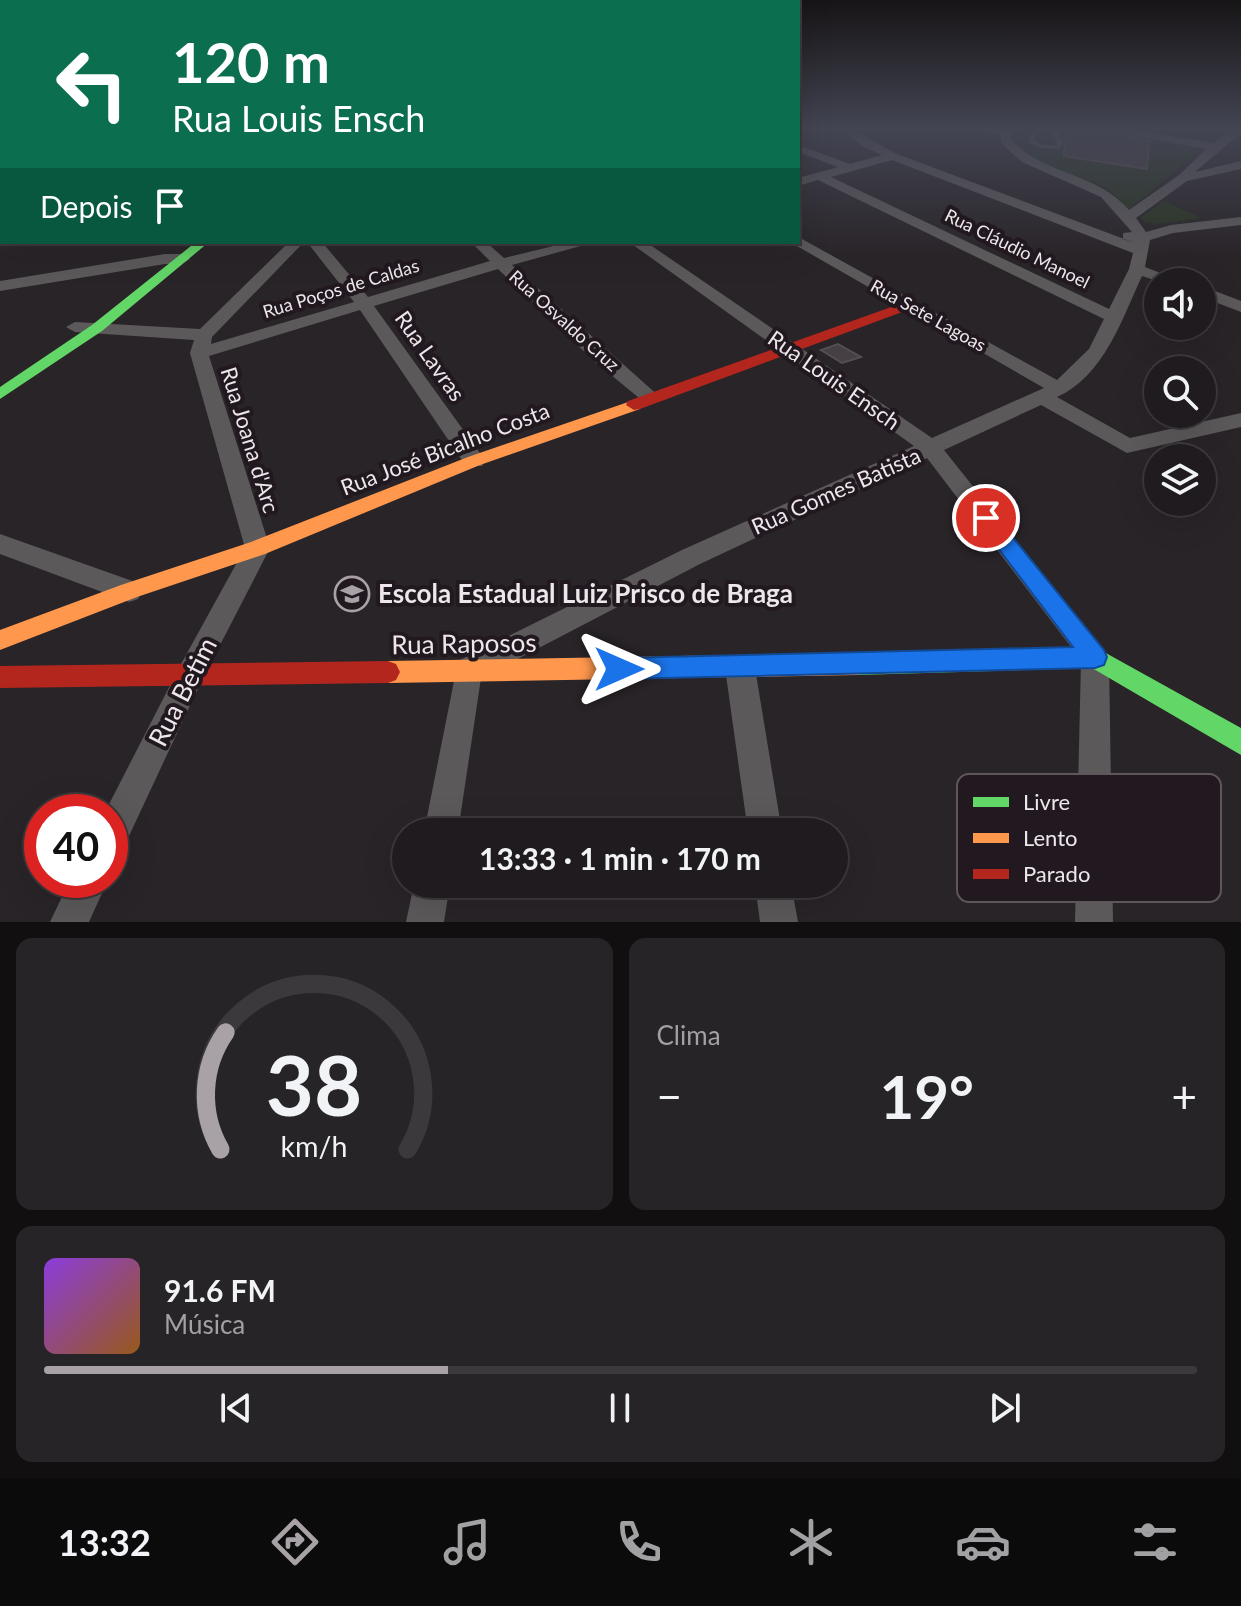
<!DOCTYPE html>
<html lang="pt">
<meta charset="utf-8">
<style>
body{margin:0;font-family:Lato,sans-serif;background:#272427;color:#f1f3f6;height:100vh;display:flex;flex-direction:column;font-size:30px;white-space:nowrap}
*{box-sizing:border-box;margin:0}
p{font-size:26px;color:#a1a1a4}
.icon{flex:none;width:44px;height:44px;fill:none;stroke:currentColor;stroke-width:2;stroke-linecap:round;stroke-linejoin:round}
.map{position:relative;height:922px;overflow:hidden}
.panel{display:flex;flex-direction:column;gap:16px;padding:16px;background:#110f10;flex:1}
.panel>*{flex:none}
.hud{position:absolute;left:0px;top:0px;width:800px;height:244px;box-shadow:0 8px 32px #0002,0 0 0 2px #3c393c;background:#0b6e4f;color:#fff;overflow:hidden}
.tools{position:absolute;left:1144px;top:268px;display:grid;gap:16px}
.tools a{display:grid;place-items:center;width:72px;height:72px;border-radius:50%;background:#1f1b1e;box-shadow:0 8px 32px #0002,0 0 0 2px #3c393c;font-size:40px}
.speed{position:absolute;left:24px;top:794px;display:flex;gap:16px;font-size:40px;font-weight:700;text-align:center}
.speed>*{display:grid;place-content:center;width:104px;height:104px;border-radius:50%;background:#1f1b1e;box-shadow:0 8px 32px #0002,0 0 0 2px #3c393c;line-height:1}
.speed .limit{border:12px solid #d22;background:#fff;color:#111}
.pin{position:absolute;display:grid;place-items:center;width:68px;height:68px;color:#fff;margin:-34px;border:4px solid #fff;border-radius:50%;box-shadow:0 2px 8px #0007}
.me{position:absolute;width:88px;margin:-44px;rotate:90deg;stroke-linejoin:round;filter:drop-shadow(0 0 6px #0008)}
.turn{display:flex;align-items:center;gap:28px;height:168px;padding:0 40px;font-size:36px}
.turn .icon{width:104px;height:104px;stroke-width:2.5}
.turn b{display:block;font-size:56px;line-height:68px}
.then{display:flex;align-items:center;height:76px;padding:0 40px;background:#0003;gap:16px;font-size:30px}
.big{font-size:60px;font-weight:700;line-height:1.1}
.panel .card{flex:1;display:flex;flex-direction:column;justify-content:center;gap:12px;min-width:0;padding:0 28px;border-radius:16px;background:#272427}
.panel .dial{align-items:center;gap:0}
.dial svg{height:208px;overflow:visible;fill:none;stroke:#3c393c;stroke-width:7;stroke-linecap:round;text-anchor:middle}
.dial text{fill:#f1f3f6;stroke:none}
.song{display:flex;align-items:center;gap:24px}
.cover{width:96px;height:96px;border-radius:12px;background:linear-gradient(135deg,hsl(270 70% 55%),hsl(30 70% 35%))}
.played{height:8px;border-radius:4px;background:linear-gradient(90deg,#a8a2a7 35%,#3c393c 35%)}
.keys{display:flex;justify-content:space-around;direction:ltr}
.heat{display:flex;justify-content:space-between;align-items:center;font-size:44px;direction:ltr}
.panel .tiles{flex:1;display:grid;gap:16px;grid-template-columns:1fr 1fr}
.card:last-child{grid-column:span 2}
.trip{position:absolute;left:392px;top:818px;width:456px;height:80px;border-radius:40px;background:#1f1b1e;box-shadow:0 8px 32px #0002,0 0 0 2px #3c393c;font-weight:700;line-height:80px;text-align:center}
.tab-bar{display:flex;height:128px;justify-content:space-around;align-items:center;background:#0c0b0c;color:#a1a1a4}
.tab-bar .icon{width:56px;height:56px}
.tab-bar .selected{color:#a8a2a7}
.tab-bar b{font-size:36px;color:#f1f3f6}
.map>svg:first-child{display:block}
.green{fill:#293422}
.building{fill:#463f44;stroke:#544f52;stroke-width:2}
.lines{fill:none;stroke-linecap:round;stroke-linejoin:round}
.lane{fill:#5c595b;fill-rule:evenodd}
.street{fill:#5c595b;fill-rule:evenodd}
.fast{fill:#63d668;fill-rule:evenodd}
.slow{fill:#ff974d;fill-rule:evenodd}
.jam{fill:#b3261e;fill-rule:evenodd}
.route{fill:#1a73e8;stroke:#114b97;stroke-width:2}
.labels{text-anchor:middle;stroke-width:8;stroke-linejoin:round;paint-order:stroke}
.far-street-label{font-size:18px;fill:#ede6eb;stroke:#22181f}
.street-label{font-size:22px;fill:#ede6eb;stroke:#22181f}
.near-poi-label{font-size:26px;font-weight:bold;fill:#ede6eb;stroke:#22181f;text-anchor:start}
.near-street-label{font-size:26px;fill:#ede6eb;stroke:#22181f}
.key{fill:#22181f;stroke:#5f565c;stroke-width:2}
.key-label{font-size:22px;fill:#ede6eb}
</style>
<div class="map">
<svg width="1241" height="922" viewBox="0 0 1241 922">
<rect width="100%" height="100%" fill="#292428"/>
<path class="green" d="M1013,128H1088L1206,146L1128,210C1120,201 1114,193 1104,187C1077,172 1021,168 1010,134Z
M1164,201L1201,218L1157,224L1144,222L1141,217Z"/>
<path class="building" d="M1066,128H1090L1149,141L1147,169L1064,156Z
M838,344L861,357L842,363L821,350Z"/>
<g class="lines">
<path class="lane" d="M1042,128H1055L1063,142L1059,149L1040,148L1029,142L1031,133ZM1049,128L1057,142L1055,146L1041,144L1034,140L1035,135Z"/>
<path class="street" d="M841,128C856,128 880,146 897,154L1135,243L1123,239V233L1132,232L1101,197L1022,162L1001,143L1000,135L968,128H1012L1011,140C1044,175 1097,172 1129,210L1179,175L1206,149L1093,128H1119L1214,143L1234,128H1241V133L1195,172L1241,161V169L1187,181L1136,218L1146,232L1171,225L1241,217V225L1173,233L1150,240L1145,267L1183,282H1160L1142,276C1122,319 1104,376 1057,397L1130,438L1241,413V427L1127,453L1041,405L944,450L1109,657L1113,922H1075L1081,660L927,458L700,564L481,678L458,832H424L458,661L682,550L914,446L629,242H646L932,438L1044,388L790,242L802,239L1057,380L1089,349L1104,319L818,180L798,186V178L838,167L798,152V145L850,164L882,155L862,146ZM892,160L1133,253L1129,269L1109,309L831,177Z
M0,179H2V187H0Z
M0,224H2L0,233Z
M289,242H304L212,337L211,344L354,302L307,242H322L368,297L490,261L471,242H486L504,258L570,242H595L512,265L661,398L658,402H644L594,361L498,269L374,306L482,456L485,461L482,466H466L360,310L209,356L270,548L201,682L122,851L110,857V812H105L181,664L245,548L190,353L194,340L75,332L66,327L75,322L200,329Z
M165,254H182L190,259L182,264H165L0,291V281Z
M1202,286L1241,301V312L1202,297Z
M0,534L138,583L142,591L138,599L129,602L0,554Z
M740,655L750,659L755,668L782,832H748L725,668L730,659Z
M70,880H108L89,922H50Z
M414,884H450L444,922H406Z
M755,884H791L798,922H760Z"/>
<path class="fast" d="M0,143H2V149H0Z
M196,242H209L102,331L0,399V387L92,325Z
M1095,647L1241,728V755L1092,668L858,675L850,672L846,664L850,656L858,653Z"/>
<path class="slow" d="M634,400L642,405L640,409L480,465L265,554L137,597L0,650V630L121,585L251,542L468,457Z
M858,653L866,656L870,664L866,672L858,675L388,683L380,680L376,672L380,664L388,661Z"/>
<path class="jam" d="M908,301L915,305L913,308L640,409L634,410L626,405L628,401Z
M388,661L396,664L400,672L396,680L388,683L0,688V666Z"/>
</g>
<linearGradient id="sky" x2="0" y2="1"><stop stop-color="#171416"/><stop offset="0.5" stop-color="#434553"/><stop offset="1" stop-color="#434553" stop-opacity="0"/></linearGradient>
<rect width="1241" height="257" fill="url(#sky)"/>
<path class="route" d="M986,510L993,513L1104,650L1107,657L1104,665L1095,668L619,679L611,676L607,669L611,661L619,658L1073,647L979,523L976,518L979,513Z"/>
<defs>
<g id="school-ring" transform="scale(1.8)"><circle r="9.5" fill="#22181f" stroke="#a8a2a7" stroke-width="1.5"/><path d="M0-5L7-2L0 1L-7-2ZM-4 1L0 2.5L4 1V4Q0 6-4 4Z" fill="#a8a2a7"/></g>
</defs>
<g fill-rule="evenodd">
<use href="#school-ring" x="352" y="594"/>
</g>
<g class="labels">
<g class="far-street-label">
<text transform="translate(1017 249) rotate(26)" y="6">Rua Cláudio Manoel</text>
<text transform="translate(341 289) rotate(-17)" y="6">Rua Poços de Caldas</text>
<text transform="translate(928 316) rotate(29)" y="6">Rua Sete Lagoas</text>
<text transform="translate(564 321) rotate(42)" y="6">Rua Osvaldo Cruz</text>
</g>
<g class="street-label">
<text transform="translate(430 356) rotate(55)" y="8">Rua Lavras</text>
<text transform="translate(834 380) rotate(35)" y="8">Rua Louis Ensch</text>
<text transform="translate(250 440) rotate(73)" y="8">Rua Joana d'Arc</text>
<text transform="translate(445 449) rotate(-21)" y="8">Rua José Bicalho Costa</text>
<text transform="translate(836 491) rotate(-24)" y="8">Rua Gomes Batista</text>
</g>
<g class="near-poi-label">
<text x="378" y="603">Escola Estadual Luiz Prisco de Braga</text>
</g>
<g class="near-street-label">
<text transform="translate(464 644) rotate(-1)" y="9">Rua Raposos</text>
<text transform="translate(183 692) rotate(-63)" y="9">Rua Betim</text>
</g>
</g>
<rect x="957" y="774" width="264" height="128" rx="12" class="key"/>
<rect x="973" y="797" width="36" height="10" fill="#63d668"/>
<rect x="973" y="833" width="36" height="10" fill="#ff974d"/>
<rect x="973" y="869" width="36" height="10" fill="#b3261e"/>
<g class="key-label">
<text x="1023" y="810">Livre</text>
<text x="1023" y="846">Lento</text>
<text x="1023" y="882">Parado</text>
</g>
</svg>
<div class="tools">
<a><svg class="icon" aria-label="sound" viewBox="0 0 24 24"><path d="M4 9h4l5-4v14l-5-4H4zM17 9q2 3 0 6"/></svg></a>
<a><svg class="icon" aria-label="search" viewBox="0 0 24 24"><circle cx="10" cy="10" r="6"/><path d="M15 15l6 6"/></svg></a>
<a><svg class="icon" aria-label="layers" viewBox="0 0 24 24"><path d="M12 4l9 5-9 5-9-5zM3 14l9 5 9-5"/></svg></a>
</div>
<div class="speed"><div class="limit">40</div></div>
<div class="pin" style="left:986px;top:518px;background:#d93025"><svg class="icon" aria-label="arrive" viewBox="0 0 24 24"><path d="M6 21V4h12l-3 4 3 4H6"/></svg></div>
<svg class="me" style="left:619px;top:669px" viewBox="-20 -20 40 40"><path d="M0-17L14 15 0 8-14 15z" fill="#1a73e8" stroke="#fff" stroke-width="4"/></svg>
<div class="trip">13:33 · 1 min · 170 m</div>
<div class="hud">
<div class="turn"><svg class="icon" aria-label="left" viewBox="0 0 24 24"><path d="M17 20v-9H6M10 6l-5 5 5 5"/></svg><div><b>120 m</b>Rua Louis Ensch</div></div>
<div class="then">Depois<svg class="icon" aria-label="arrive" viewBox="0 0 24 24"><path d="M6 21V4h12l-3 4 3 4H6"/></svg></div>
</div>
</div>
<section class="panel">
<div class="tiles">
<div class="card dial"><svg viewBox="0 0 100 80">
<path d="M14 69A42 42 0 1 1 86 69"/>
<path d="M14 69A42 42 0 0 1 16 24" stroke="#a8a2a7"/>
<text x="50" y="56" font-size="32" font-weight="700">38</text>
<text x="50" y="72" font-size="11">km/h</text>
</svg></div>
<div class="card"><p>Clima</p>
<div class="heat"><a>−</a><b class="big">19°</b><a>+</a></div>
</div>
<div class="card">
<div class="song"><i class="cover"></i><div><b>91.6 FM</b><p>Música</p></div></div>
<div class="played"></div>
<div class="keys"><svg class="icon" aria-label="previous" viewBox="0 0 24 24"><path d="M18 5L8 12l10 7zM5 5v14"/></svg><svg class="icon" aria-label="pause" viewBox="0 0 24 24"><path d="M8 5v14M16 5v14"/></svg><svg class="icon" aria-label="next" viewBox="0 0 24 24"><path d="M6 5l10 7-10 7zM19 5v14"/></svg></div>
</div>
</div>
</section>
<nav class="tab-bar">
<b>13:32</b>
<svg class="icon selected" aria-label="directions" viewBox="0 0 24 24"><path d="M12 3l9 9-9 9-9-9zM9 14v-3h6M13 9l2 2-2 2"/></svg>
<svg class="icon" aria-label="music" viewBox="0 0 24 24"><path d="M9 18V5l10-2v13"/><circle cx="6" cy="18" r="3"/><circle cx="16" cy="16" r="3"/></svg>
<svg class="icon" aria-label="phone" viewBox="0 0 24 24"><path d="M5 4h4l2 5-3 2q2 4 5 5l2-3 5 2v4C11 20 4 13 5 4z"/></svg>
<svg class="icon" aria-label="climate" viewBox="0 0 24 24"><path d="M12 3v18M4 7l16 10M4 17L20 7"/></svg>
<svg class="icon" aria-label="car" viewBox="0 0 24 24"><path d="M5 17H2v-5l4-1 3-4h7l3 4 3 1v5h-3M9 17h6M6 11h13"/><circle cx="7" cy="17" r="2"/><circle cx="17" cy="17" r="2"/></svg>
<svg class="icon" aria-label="filters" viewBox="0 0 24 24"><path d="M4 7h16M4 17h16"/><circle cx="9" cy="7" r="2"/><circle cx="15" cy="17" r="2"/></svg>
</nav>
